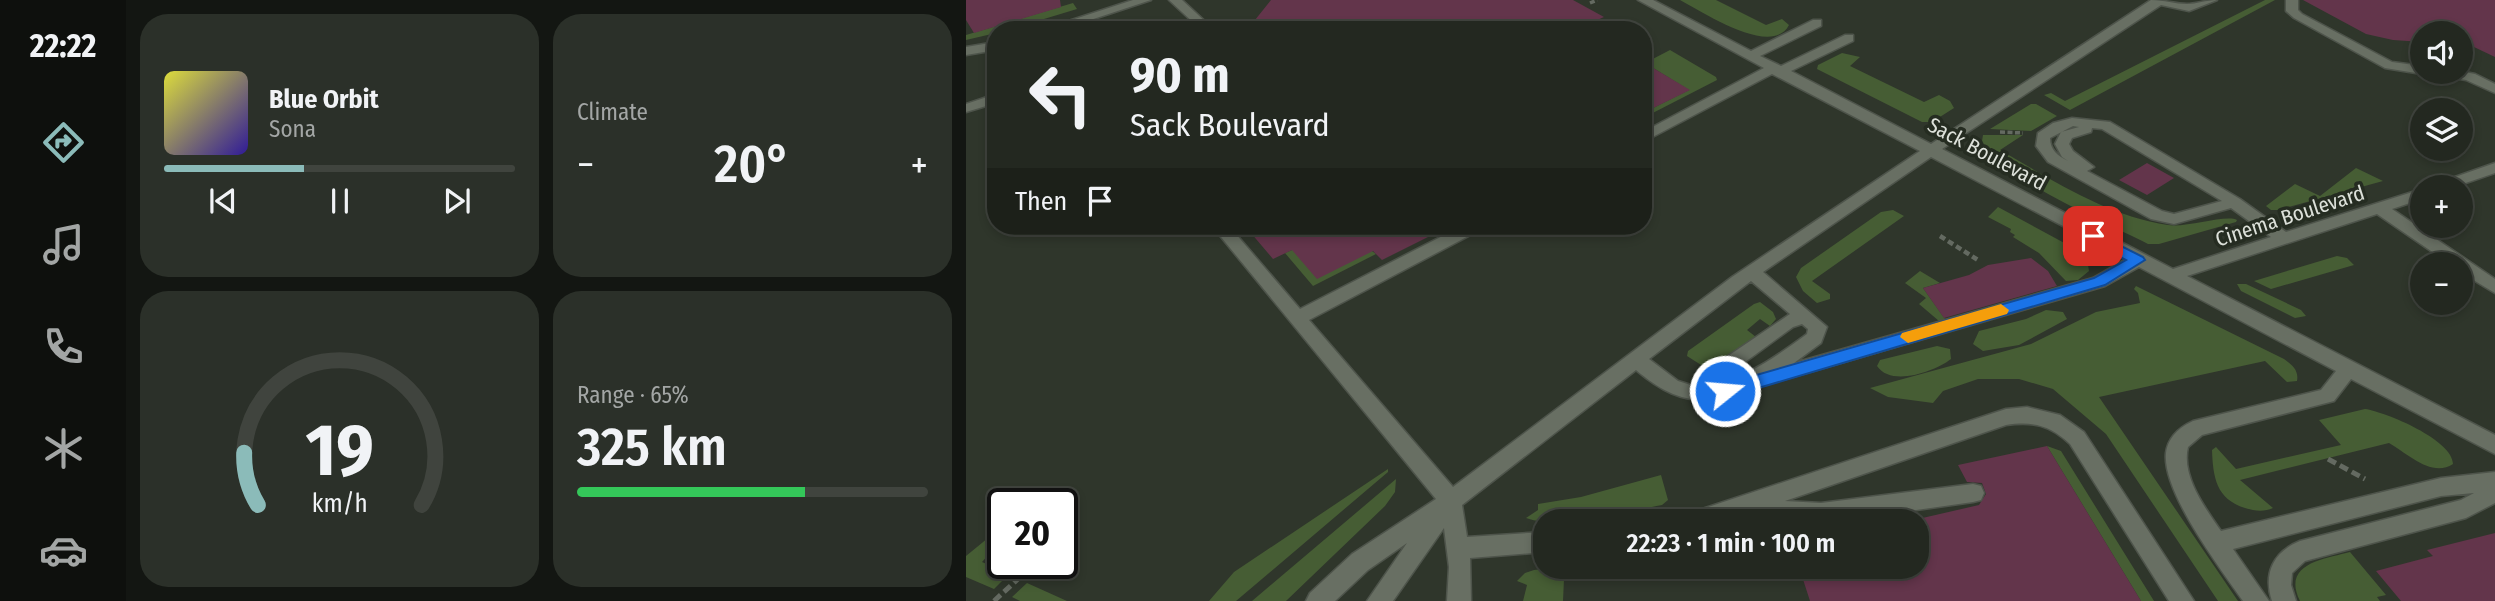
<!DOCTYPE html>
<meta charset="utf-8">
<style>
body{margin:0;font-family:"Fira Sans Condensed",sans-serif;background:#2b3029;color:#f1f3f6;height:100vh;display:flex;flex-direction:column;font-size:26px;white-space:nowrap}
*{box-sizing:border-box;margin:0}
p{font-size:23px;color:#a3a6a5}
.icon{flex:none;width:38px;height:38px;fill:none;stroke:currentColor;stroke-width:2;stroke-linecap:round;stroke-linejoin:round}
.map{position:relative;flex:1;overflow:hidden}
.details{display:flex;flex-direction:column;gap:14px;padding:14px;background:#131612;width:840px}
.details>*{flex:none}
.top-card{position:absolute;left:21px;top:21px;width:665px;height:214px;border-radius:28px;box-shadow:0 4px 10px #0003,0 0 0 2px #40443e;background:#232820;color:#f1f3f6;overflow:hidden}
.tools{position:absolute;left:1444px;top:21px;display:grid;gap:14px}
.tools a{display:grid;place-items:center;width:63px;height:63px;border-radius:50%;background:#232820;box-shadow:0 4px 10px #0003,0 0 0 2px #40443e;font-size:35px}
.speed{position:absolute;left:21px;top:488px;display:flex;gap:14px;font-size:35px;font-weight:700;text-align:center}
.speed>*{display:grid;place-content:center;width:91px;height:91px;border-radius:50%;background:#232820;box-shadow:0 4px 10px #0003,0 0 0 2px #40443e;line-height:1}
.speed .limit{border:4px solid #111;border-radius:10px;background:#fff;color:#111}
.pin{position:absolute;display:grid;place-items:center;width:60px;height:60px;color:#fff;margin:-30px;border-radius:14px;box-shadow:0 4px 10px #0006}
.me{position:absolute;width:77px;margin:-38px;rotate:73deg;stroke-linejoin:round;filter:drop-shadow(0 0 5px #0008)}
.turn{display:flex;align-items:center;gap:24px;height:147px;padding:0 28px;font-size:32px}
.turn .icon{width:91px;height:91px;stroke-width:2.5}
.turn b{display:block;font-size:49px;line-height:60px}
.then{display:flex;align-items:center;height:66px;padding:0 28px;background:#0003;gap:14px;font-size:26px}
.big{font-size:52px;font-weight:600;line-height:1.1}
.details .card{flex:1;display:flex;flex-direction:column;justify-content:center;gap:10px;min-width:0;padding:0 24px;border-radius:28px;background:#2b3029}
.details .dial{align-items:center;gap:0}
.dial svg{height:182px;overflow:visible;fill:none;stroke:#40443e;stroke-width:7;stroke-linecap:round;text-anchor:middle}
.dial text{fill:#f1f3f6;stroke:none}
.song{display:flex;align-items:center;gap:21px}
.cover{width:84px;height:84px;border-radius:10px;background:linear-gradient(135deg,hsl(60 70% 55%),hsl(250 70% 35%))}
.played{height:7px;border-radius:4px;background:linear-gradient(90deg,#8bbbb9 40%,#40443e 40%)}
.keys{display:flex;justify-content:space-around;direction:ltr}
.heat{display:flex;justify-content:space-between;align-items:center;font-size:38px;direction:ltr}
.charge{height:10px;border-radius:5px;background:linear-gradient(90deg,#34c759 65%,#40443e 0)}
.details .tiles{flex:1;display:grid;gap:14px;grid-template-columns:repeat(2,1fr)}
.trip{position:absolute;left:567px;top:509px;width:396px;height:70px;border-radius:28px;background:#232820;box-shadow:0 4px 10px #0003,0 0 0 2px #40443e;font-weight:600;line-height:70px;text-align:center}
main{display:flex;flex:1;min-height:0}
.menu{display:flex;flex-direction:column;width:126px;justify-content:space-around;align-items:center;background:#0e100d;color:#a3a6a5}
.menu .icon{width:49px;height:49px}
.menu .on{color:#8bbbb9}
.menu b{font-size:32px;color:#f1f3f6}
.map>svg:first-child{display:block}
.green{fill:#465d34}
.building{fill:#63354b}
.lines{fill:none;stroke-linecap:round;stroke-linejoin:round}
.service-casing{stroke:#4e544b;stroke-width:3}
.path-far2{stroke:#646a61;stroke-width:3.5;stroke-dasharray:5 2.5;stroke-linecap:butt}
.path-far1{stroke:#646a61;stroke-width:4.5;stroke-dasharray:6 3.5;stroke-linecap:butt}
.path{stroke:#646a61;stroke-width:5;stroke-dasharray:9 4.5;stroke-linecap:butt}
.service{fill:#686f63;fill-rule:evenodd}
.route{fill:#1a73e8;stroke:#114b97;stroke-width:2}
.slow{fill:#f59e0b}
.labels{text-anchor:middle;stroke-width:7;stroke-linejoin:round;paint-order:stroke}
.street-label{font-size:21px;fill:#dde1da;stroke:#252c21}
</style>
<main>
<nav class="menu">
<b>22:22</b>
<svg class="icon on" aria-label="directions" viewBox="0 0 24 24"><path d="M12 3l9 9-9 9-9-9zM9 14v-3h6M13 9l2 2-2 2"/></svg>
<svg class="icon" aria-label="music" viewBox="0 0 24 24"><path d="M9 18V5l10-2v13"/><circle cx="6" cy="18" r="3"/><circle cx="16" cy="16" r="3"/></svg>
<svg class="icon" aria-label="phone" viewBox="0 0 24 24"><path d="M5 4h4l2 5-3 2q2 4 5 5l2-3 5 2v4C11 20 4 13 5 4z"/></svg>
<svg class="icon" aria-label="climate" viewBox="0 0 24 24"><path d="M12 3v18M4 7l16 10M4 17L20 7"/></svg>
<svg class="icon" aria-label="car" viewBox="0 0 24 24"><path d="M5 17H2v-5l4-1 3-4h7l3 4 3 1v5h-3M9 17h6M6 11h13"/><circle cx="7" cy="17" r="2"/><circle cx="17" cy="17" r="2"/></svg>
</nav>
<section class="details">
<div class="tiles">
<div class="card">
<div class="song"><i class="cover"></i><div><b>Blue Orbit</b><p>Sona</p></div></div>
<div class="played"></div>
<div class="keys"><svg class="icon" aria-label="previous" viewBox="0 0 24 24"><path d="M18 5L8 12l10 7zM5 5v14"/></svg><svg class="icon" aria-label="pause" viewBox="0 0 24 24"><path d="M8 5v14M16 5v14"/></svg><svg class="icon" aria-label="next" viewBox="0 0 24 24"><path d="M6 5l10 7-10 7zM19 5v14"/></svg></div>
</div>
<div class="card"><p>Climate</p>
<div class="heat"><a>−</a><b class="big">20°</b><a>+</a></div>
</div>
<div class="card dial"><svg viewBox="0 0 100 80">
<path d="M14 69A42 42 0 1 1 86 69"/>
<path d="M14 69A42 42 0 0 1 8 46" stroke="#8bbbb9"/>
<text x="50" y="56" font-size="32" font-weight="700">19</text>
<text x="50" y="72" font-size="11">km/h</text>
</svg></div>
<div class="card"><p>Range · 65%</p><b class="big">325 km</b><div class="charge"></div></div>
</div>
</section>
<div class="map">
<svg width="1529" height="601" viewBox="0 0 1529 601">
<rect width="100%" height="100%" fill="#2f362b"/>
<path class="green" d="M714,0H750L800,25L816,19L823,25C806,58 737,12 714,0Z
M1299,0H1309L1104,110L1078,95L1085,93L1099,101Z
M107,3L111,9L42,30H30V33L0,40V35Z
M704,50L750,77L751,80L677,118V113L723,90L679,63Z
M876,53L894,57L884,66L958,102L973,95L984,101L988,108L966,122H956L851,69L852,65Z
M1065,104H1070L1091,116L1065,131L1024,129Z
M1017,135H1057L1034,150C1086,180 1141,216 1202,225C1221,228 1260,214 1271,220L1270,222L1193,244H1182C1141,223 1037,180 1016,141Z
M1390,168L1417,181L1312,210H1305L1300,206L1329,184L1354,196Z
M1032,207L1115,252L1121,259L1123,271L1112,280L1100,281L1073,253L1047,237L1049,235L1044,232L1045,229L1022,217Z
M927,210L938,216L846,281L864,294V299L851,303L837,291L830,277L835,268L915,212Z
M326,250L406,251L410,254L347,286L319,253Z
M1371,256L1381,258L1388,265L1305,289L1288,281Z
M954,271L974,283L957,288L979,319L973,321L953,304L960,298L939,283Z
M1271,284H1280L1335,310L1340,316L1329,318L1275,291Z
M1170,286L1318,359C1326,365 1333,370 1331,381L1321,382L1299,361L1133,397L1272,601H1252L1140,434L1087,389L1053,379H1012L977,391L967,403L922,397L904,388L1065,344L1130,312L1174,303L1172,293L1168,289Z
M794,302L807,312L810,319L804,326L794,319L781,330L790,337L743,370L721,356L722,351L788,304Z
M1080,310L1097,312L1101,319L1053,345L1017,351L1007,344L1013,331L1060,319Z
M971,346L984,349L985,359C968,372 925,387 911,366L914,360Z
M1399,409C1420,412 1487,440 1487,464C1466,478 1442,454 1423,443L1274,480L1307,508C1298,512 1289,511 1279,508C1250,499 1247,477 1246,450L1250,447L1270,469L1375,445L1353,420Z
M1081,446L1095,451L1188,601H1175Z
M422,469V472L270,601H243L268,572Z
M695,475L702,500L696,505C659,512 595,531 560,518L572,510V504L615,497Z
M430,479L429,492L419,506L320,601H286Z
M37,534V539L16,562L43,574L28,589L0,577V556L22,538Z
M1384,552L1420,595L1411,597L1414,601H1334C1315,563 1359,559 1384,552Z
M596,567L637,569L598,579L597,601H557L561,585L551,581L559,573L568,570Z
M61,583L101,601H54L46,597Z"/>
<path class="building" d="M0,0H94L95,7L8,33L0,20Z
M305,0H607L638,17L609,30H281Z
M1337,0H1529V57L1508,47L1494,45V33H1456V42L1427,40L1400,34Z
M677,62L724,90L677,113Z
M1181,163L1208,178L1181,195L1153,180Z
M279,226H484L416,260L407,251L351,279L326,250L307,259Z
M1065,258L1082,271L1091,286L978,318L957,288L1003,275L1022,265Z
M1081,446L1175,601H844L833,567H950V522H939L1013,505L1020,494L1016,483L1001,482L992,465Z
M1529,533V601H1435L1410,571L1467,556L1461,550Z"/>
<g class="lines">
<g class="service-casing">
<path id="service" d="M167,0H185L94,30H75Z
M203,0H216L243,25L239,30H227L230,25Z
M672,0H687L785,51L847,20H855V26L794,56L815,66L879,35H887V41L825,71L965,144L1185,0C1198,0 1209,4 1221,4C1230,4 1240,0 1251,0L1223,11L1195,5L976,149L1207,269L1305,237L1265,208L1208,224L1185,219L1082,162L1070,146L1072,133L1087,123L1106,118L1144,122L1274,199L1320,232L1456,189V199L1426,209L1529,279V293L1494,272V264H1484L1411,214L1221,276L1529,435V454L1385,379L1368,401L1236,435L1222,447C1215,476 1239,508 1255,531L1475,478L1529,472V503L1500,518L1339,561L1326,573L1325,585L1330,601H1306C1297,574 1307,552 1334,541L1495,500L1508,493L1475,496L1267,549L1303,601H1277C1254,568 1196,492 1200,453C1202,437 1214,427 1227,421L1355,390L1370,371L1173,267L1139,286L747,400C715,402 694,390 670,370L496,505L501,537L579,532V552L504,558L505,601H481L483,567L478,528L427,601H401L441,543L402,570L369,601H340L344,593L386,554L470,499L246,226H263L334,309L496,226H516L514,230L343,320L487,487L766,277L954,151L806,74L677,142V132L798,68ZM1107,126L1113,127L1095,132L1089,144L1096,157L1102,161C1092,156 1084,150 1084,138ZM1126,128L1136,129L1256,201L1208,214L1196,211L1121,171L1128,167L1107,151L1103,144L1106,138L1125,132ZM965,157L1160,259L1127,278L828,363L855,343L861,327L797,272ZM785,281L824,314L734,375L728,386L712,381L683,359ZM836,324L842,329L841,334C812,355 784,376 749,384L827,327Z
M1320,0H1332V10L1336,14L1426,62L1456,66V72H1461L1456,74L1419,68L1328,18L1320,11Z
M30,42V50L0,55V47Z
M1494,71L1509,74L1529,84V93L1500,80L1471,75L1470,72Z
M30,94V103L0,112V104Z
M1529,163V173L1488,187H1466L1469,184Z
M1061,407L1094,415L1118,432L1228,601H1203L1104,444C1084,425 1067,421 1040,425L819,501L855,503L1007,484L1015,486L1018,493L1015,500L1007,502L865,522H826L783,513L758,522H716L719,515L727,512L1040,409Z"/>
</g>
<path class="path-far2" d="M624,3L631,0
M1034,132L1057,133"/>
<path class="path-far1" d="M974,236L1012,260"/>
<path class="path" d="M1362,459L1399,479
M28,601L52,579"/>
<use href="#service" class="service"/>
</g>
<path class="route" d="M1127,232L1177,257L1179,260L1139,285L759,398L753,396L750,391L753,386L759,384L1128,278L1160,260L1122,240L1120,236Z"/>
<path class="slow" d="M1035,304L1043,310L1041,314L942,343L934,337L936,333Z"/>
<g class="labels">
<g class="street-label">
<text transform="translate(1021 154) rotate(28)" y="7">Sack Boulevard</text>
<text transform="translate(1324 216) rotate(-18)" y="7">Cinema Boulevard</text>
</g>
</g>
</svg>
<div class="tools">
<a><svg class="icon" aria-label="sound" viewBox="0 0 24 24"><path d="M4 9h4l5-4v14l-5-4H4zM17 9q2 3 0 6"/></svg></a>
<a><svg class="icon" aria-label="layers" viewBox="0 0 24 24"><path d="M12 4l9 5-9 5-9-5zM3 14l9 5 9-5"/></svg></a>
<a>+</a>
<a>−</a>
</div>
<div class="speed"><div class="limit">20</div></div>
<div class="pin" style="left:1127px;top:236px;background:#d93025"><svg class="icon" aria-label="arrive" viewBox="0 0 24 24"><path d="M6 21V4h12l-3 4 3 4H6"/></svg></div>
<svg class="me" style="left:759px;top:391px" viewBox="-20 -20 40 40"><circle r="17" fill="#1a73e8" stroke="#fff" stroke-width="3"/><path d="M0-11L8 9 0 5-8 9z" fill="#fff"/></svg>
<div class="trip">22:23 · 1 min · 100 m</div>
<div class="top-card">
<div class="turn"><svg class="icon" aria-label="left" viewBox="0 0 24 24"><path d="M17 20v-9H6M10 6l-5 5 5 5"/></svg><div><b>90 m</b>Sack Boulevard</div></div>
<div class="then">Then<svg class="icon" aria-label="arrive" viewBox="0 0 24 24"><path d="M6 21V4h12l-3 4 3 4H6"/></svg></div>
</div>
</div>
</main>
